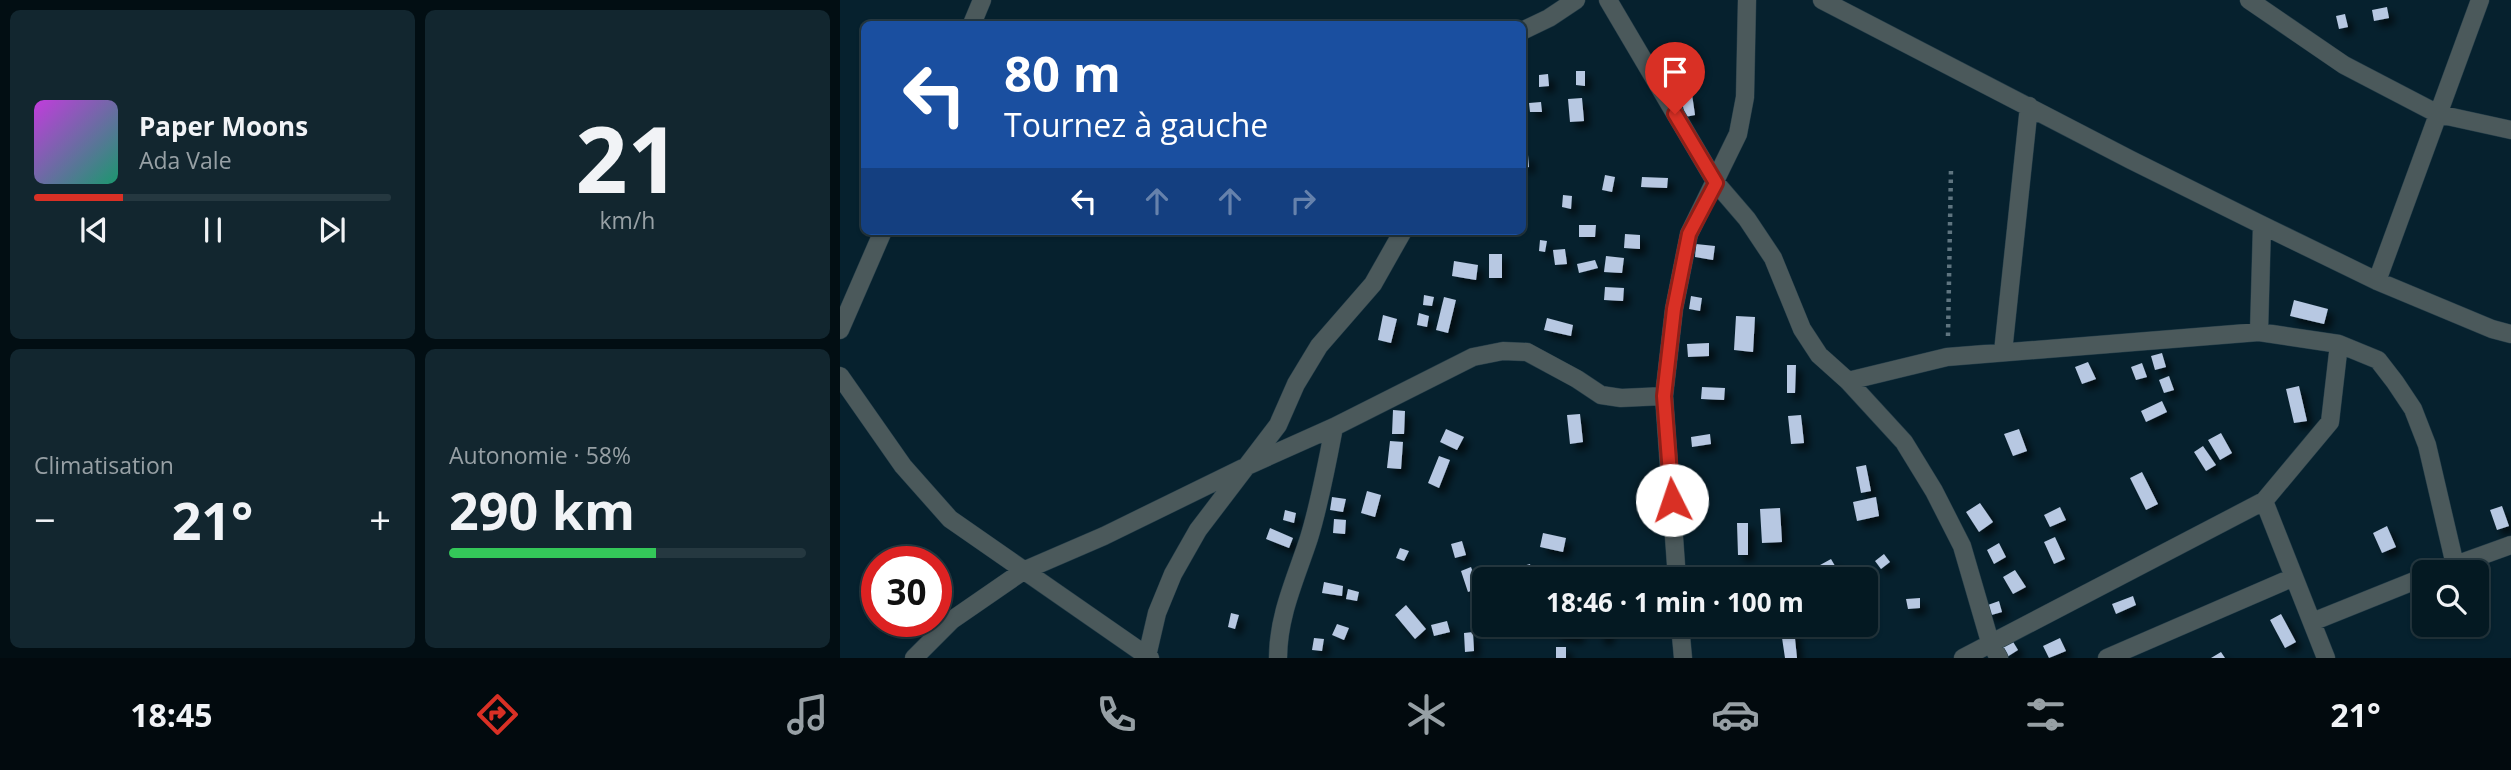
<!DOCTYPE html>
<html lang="fr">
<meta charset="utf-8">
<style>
body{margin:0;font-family:"Open Sans",sans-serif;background:#12262f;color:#f1f3f6;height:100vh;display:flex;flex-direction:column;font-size:26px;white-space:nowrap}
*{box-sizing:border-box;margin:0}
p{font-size:23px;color:#97a0a5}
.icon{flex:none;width:38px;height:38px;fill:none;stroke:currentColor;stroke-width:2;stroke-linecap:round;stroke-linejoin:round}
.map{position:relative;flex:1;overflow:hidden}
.panel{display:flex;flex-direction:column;gap:10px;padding:10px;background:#020e13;width:840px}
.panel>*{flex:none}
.guide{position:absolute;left:21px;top:21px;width:665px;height:214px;border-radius:10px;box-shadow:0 2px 5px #0004,0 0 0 2px #253840;background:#1a4fa0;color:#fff;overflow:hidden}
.controls{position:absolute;left:1572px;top:560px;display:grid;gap:14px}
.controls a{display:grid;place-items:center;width:77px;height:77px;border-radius:10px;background:#041922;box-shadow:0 2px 5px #0004,0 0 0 2px #253840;font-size:35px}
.speed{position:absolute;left:21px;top:546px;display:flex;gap:14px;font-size:35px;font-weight:700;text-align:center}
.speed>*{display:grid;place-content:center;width:91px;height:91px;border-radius:50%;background:#041922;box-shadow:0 2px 5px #0004,0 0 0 2px #253840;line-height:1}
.speed .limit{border:10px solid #d22;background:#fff;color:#111}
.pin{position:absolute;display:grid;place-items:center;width:60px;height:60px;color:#fff;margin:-72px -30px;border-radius:50% 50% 50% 0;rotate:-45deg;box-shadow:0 0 7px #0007}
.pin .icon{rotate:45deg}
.me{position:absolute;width:77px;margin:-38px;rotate:356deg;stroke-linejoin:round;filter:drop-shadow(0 0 5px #0008)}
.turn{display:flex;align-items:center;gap:24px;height:147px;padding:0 28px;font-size:32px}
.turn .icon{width:91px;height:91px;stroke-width:2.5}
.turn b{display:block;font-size:49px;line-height:60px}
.lanes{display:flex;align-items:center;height:66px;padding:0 28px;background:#0003;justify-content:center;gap:35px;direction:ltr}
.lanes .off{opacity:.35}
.big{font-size:52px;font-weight:700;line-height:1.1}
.panel .card{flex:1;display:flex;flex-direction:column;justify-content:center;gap:10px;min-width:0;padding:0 24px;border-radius:10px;background:#12262f}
.panel .dial{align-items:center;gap:0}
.dial b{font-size:91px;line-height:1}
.song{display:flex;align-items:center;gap:21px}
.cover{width:84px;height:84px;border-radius:10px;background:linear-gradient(135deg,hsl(290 70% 55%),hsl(160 70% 35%))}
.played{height:7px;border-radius:4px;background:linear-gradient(90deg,#d93025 25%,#253840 25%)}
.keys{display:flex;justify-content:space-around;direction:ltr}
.heat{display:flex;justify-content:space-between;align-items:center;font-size:38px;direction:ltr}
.charge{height:10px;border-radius:5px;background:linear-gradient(90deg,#34c759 58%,#253840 0)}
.panel .tiles{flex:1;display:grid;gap:10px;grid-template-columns:repeat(2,1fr)}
.trip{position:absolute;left:632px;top:567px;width:406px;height:70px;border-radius:10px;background:#041922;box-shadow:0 2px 5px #0004,0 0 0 2px #253840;font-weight:700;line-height:70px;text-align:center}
.tab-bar{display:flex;height:112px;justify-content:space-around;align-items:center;background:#020a0e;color:#97a0a5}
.tab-bar .icon{width:49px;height:49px}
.tab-bar .selected{color:#d93025}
.tab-bar b{font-size:32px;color:#f1f3f6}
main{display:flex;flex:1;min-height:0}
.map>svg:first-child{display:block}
.building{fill:#b7c8e2;filter:url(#shadow)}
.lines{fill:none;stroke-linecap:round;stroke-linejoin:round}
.street-casing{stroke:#233c48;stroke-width:19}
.path{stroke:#5f7580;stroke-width:4.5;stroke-dasharray:3.5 5;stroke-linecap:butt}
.street{stroke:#4b595b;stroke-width:18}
.route-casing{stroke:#8d1f18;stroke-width:18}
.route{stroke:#d93025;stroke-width:12}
</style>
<main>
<section class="panel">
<div class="tiles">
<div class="card">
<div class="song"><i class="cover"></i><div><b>Paper Moons</b><p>Ada Vale</p></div></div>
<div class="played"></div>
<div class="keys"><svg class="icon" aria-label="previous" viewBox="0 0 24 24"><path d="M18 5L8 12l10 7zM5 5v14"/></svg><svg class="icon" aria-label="pause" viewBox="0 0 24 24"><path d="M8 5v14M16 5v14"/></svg><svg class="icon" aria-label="next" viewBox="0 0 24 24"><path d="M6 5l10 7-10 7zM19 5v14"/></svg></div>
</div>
<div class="card dial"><b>21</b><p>km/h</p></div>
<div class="card"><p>Climatisation</p>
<div class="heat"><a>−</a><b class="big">21°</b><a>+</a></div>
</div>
<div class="card"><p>Autonomie · 58%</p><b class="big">290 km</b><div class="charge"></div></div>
</div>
</section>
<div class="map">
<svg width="1671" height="658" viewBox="0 0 1671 658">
<defs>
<filter id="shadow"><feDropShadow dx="6" dy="6" stdDeviation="3.5" flood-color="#0009"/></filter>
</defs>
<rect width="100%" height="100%" fill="#06212e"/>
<path class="building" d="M1547,7L1549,18L1534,21L1532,10Z
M1505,14L1508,27L1499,29L1496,16Z
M736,71H745V86L736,85Z
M708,74L709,86L699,87V75Z
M852,94L855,115L845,117L841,96Z
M742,98L744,121L730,122L728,99Z
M701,102L702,112H690L689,103Z
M682,155H688L689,167L682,168Z
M765,175L775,177L772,192L762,190Z
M802,177L828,178L827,188L801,187Z
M723,195L732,196L731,209L722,207Z
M739,225H756L755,237H739Z
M785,234L800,235V249L784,248Z
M700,240L707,241L705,252L699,251Z
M856,244L875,246L873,260L855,257Z
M725,249L727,264L715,265L713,250Z
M649,254H662V278H649Z
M766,256L784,258L782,273L764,272Z
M755,260L758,268L739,273L737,264Z
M614,261L638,265L636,280L612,276Z
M765,287L784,288L783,301L764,300Z
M584,295L594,297L592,306L583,305Z
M851,296L862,298L860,311L849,309Z
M604,297L616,300L608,333L596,330Z
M1454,300L1488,309L1484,324L1450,316Z
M579,313L589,316L587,327L577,325Z
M543,315L557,319L551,343L538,340Z
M896,316L915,317L913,352L894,350Z
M707,318L733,325L731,336L704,330Z
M869,343V356L848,357L847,344Z
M1322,353L1326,367L1315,370L1311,356Z
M1248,362L1256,379L1242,384L1235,367Z
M1302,363L1307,377L1296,380L1291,367Z
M947,365H956L955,393H947Z
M1329,376L1334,390L1324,393L1319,380Z
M1459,386L1467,421L1454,423L1446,389Z
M862,387L885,388L884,400L861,399Z
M1322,401L1327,412L1306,422L1301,411Z
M553,410L565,411L564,434H552Z
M740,414L743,442L730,444L727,415Z
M961,415L964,443L951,444L948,416Z
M606,429L624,437L617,450L600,442Z
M1179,429L1187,451L1173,456L1164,434Z
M1381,433L1392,453L1380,460L1368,440Z
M870,434L871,444L852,447L851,437Z
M550,441L563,442L561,469L547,468Z
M1363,446L1376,465L1366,471L1354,452Z
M599,456L610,460L599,488L588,483Z
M1026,465L1031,491L1021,493L1016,467Z
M1302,472L1318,504L1306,510L1290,478Z
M527,491L541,495L535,517L521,513Z
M492,497L506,499L503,512L490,510Z
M1036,497L1039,516L1017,521L1013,502Z
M1140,503L1153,522L1139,532L1126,512Z
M1662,506L1669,526L1657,530L1650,510Z
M1220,507L1226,520L1210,527L1204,515Z
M940,508L942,542L922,543L920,509Z
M445,510L456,513L454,523L443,520Z
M494,519L506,520L505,534L493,533Z
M897,523H908V555H898Z
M1547,526L1556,547L1542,553L1533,533Z
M430,528L453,538L449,548L426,539Z
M703,533L726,538L723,552L700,547Z
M1215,537L1225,559L1214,564L1204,542Z
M622,541L626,555L615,558L611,544Z
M1159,543L1166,557L1154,564L1147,550Z
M560,548L569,551L564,561L556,558Z
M1044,554L1050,562L1041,569L1035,561Z
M991,559L998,571L984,579H976L971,570Z
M690,564L694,579H678L676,568Z
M631,567L639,588L628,592L621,571Z
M1175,570L1186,587L1173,594L1163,577Z
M652,572L655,579H644L642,575Z
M753,573L754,579H740V576Z
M484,582L503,586L502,596L482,593Z
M508,589L519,592L517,601L506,599Z
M1293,596L1296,605L1276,614L1272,604Z
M1080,598V608L1068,609L1066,599Z
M1159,601L1162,612L1148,616L1145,606Z
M566,605L586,629L575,639L555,615Z
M391,613L399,615L395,629L388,627Z
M1441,614L1456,642L1445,648L1430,620Z
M607,621L610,632L594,636L591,625Z
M497,624L509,628L504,640L492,635Z
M716,625L739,629L737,638L714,634Z
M759,625H769L767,639L758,638Z
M954,629L957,658H945L941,631Z
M633,632L634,651L625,652L624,633Z
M474,638L484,639L482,651L472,650Z
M1220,638L1226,651L1209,658L1203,646Z
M1172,640L1178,650L1167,657L1161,646Z
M716,647H726V658H716Z
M1381,652L1385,658H1371Z"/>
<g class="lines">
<g class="street-casing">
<path id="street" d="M768,0L876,183L907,219L933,258L962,329L979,355L1008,381L1064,442L1094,491L1122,546L1150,642L1159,658
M982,0L1291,160L1422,225L1537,281L1652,329L1671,334
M1409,0L1504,65L1598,114L1671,130
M132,24L142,0
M682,31L709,18L736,0
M1537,281L1640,0
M0,330L43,231
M1419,332L1422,225
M1499,344L1538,360L1555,382L1573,409L1587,445L1615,565
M1163,352L1189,106
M0,376L63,466L110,519L310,658
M1008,381L1107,357L1419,332L1499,344L1490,422L1424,501L1123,658
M1424,501L1486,658
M1596,572L1671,545
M837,579L824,396L834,309L849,234L898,134L905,97L907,0
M1472,622L1584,577
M840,625L843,658
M307,656L317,613L333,574L358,530L438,425L456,384L479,346L533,284L563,231
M74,658L112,620L183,571L264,536L407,466L494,427L633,357L663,351L687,352L737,379L761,395L781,398L824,396
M438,658C438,615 456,578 469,538C480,502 487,464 494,427
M1267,658L1454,577"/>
</g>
<path class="path" d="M1108,336L1111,169"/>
<use href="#street" class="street"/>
</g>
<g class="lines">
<g class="route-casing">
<path id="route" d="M832,500L824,396L834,309L849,234L876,183L835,114"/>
</g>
<use href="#route" class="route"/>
</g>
</svg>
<div class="controls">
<a><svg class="icon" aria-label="search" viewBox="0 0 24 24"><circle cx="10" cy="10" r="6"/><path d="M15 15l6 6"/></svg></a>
</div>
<div class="speed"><div class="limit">30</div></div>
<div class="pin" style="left:835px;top:114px;background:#d93025"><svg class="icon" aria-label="arrive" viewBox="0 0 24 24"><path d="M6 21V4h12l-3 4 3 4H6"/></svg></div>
<svg class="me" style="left:832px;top:500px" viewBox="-20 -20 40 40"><circle r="19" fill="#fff"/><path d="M0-13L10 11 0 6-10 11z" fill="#d93025"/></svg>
<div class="trip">18:46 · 1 min · 100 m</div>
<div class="guide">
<div class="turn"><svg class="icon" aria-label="left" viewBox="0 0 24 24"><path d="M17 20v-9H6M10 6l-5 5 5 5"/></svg><div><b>80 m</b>Tournez à gauche</div></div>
<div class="lanes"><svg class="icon" aria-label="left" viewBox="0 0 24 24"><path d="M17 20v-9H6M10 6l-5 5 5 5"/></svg><svg class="icon off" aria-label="ahead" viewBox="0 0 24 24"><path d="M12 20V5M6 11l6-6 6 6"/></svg><svg class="icon off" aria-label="ahead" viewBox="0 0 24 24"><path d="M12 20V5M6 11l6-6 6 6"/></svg><svg class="icon off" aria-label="right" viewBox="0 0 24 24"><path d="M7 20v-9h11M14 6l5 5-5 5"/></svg></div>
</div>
</div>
</main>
<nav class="tab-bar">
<b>18:45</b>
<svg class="icon selected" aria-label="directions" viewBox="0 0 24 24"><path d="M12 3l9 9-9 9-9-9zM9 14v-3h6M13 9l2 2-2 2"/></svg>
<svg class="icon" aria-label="music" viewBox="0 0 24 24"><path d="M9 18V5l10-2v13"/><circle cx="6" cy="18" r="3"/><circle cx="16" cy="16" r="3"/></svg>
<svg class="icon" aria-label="phone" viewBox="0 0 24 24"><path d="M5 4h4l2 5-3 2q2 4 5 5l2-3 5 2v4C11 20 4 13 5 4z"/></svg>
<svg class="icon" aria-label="climate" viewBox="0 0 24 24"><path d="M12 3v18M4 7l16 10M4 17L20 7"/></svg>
<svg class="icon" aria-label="car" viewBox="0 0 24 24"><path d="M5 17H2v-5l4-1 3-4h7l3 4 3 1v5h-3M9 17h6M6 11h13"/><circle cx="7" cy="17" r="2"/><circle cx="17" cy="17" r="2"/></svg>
<svg class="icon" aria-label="filters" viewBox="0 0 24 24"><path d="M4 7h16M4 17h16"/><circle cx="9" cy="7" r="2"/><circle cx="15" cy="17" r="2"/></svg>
<b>21°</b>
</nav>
